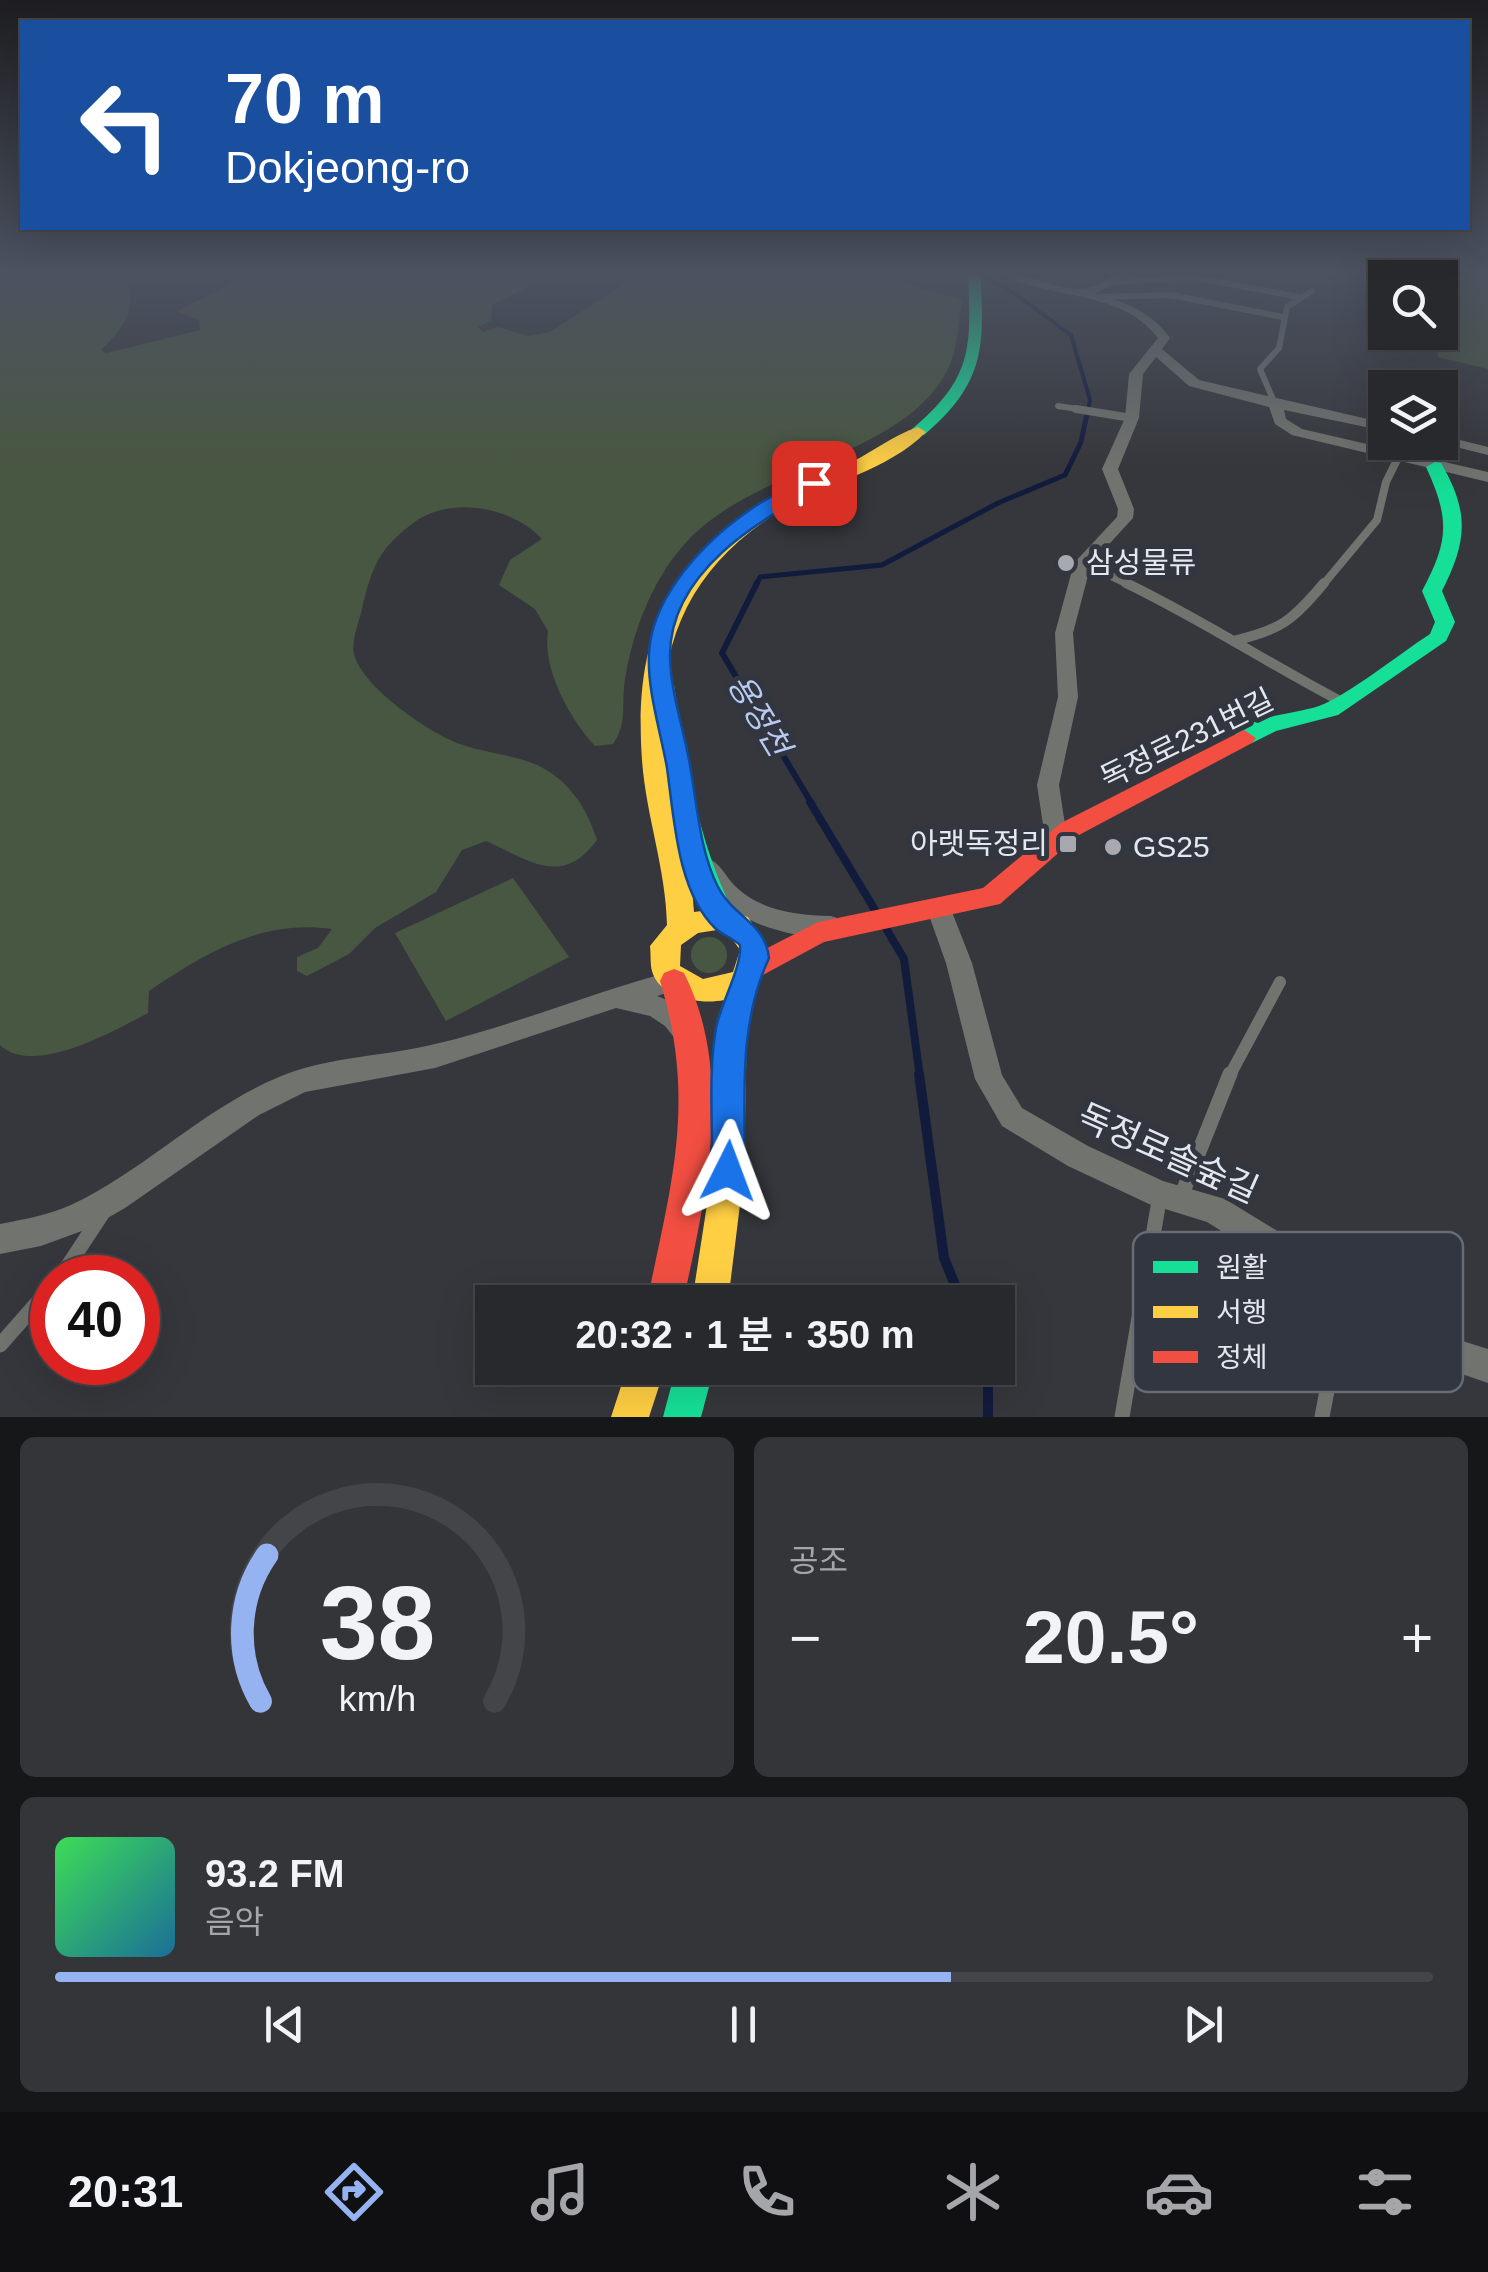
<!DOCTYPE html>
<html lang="ko">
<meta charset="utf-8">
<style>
body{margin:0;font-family:Helvetica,"Noto Sans KR",sans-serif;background:#343539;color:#f1f3f6;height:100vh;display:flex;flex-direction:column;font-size:38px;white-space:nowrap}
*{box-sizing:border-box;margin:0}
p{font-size:32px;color:#a5a6aa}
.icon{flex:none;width:55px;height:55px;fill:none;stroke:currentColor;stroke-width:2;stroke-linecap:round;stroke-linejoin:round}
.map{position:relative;height:1417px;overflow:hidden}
.sheet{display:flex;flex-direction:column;gap:20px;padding:20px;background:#161719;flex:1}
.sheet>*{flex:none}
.hud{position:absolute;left:20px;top:20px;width:1450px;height:210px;border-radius:0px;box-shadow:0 10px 40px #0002,0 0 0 2px #444549;background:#1a4fa0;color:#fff;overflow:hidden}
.controls{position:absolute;left:1368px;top:260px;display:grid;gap:20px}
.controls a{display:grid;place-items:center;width:90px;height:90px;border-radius:0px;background:#28292d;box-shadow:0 10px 40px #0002,0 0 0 2px #444549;font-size:50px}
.speed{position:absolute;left:30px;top:1255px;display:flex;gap:20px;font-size:50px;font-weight:700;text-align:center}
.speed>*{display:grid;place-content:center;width:130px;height:130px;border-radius:50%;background:#28292d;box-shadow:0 10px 40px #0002,0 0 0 2px #444549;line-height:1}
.speed .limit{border:15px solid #d22;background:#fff;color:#111}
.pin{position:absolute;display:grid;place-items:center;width:85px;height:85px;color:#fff;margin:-42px;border-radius:20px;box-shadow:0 5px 15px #0006}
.me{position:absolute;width:110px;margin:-55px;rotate:3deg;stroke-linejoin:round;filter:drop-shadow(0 0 8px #0008)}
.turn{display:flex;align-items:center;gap:35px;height:210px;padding:0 40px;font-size:45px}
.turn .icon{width:130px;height:130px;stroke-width:2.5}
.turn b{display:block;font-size:70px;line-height:85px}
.big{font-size:75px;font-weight:600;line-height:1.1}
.sheet .widget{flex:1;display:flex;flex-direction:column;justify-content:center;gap:15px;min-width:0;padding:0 35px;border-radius:15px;background:#343539}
.sheet .dial{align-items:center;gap:0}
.dial svg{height:260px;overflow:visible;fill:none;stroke:#444549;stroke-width:7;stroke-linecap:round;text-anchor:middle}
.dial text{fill:#f1f3f6;stroke:none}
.song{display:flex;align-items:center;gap:30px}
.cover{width:120px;height:120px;border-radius:15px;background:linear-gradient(135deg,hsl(130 70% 55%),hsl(200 70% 35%))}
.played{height:10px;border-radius:5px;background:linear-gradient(90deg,#95b2f1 65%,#444549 65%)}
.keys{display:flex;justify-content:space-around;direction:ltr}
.heat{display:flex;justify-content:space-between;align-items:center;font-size:55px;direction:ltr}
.sheet .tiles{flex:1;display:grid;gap:20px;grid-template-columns:1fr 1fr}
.widget:last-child{grid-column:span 2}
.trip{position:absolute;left:475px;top:1285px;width:540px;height:100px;border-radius:0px;background:#28292d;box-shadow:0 10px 40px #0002,0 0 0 2px #444549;font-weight:600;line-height:100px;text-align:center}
.tabs{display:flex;height:160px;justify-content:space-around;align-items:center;background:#101012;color:#a5a6aa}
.tabs .icon{width:70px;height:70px}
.tabs .active{color:#95b2f1}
.tabs b{font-size:45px;color:#f1f3f6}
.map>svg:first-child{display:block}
.green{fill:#485741}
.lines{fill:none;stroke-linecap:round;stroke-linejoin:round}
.stream-far4{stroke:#111b3c;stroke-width:4}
.stream-far3{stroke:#111b3c;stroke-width:5}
.stream-far2{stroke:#111b3c;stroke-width:6}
.stream-far1{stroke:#111b3c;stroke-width:8}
.stream{stroke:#111b3c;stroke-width:10}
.lane-far4{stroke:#70736e;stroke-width:6}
.lane-far3{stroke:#70736e;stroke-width:8}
.lane-far2{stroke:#70736e;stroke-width:10}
.lane-far1{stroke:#70736e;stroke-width:12}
.lane{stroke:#70736e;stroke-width:15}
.street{fill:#70736e;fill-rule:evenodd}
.fast{fill:#16e098;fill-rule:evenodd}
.slow{fill:#ffcf43;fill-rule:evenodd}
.jam{fill:#f24e42;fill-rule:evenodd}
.route{fill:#1a73e8;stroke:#114b97;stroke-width:2.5}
.poi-dot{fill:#a7a9af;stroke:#323640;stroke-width:4}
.labels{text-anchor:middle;stroke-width:10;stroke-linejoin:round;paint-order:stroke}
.poi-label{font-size:30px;fill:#e4e7ed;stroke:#323640;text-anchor:start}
.street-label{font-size:30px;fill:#e4e7ed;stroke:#323640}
.water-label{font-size:32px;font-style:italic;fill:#b9c9f2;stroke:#323640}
.near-street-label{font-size:35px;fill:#e4e7ed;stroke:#323640}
.key{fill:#323640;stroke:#676b74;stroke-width:2.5}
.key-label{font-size:28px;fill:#e4e7ed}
</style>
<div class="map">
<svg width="1488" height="1417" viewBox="0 0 1488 1417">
<rect width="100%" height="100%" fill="#36373c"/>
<path class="green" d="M0,271H135L126,281C138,310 122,329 101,350L106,353L200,330L199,320L177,311L255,271H560L492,305L491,320L478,327L483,332L498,327L527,336L550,332L644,271H884L925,290L962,299C959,318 958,341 952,359C917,457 751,464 682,547C651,583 633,632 625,679C621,704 628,723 613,744L595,746C569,718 542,668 548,631L535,609L499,585L510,560L542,539C513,507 452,496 416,521C379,548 372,566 362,609C359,622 351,641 354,654C362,687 431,735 463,745C486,753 514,755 537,765C569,780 587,808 597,840C562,888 529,860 486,841L462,850L436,892L375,928L349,954L307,976L297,971V957L318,948L332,929C262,919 205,953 149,991L148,1013C114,1031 33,1077 0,1045Z
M1374,271H1488V369L1438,357L1440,278L1394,277Z
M513,878L569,957L446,1021L395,933Z
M691 955a18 18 0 1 1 36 0a18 18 0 1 1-36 0Z"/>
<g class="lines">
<path class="stream-far4" d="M967,271L1007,288L1071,335L1090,400L1088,411"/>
<path class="stream-far3" d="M756,586L760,577L882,565L998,503L1065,475L1081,442L1088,409"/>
<path class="stream-far2" d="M757,583L722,653L812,804"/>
<path class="stream-far1" d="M810,802L878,915
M884,925L904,959L920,1077"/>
<path class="stream" d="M919,1074L944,1258L962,1302
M988,1368V1417"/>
<path class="lane-far4" d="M1113,282L1193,277L1299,297
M1095,297L1171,295L1283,317
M1275,404L1260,369L1279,348L1287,307L1312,291
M1058,406L1091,411"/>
<path class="lane-far3" d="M1076,409L1132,418
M1083,563L1132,586
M1322,586L1377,520L1386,482L1398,458"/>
<path class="lane-far2" d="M1126,583C1201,619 1269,664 1342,702
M1233,641C1281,630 1292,621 1324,583"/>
<path class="lane-far1" d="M1229,1077L1280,982"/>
<path class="lane" d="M1180,1199L1230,1074
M60,1278L102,1214
M0,1345L52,1286
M1122,1417L1160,1195
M1322,1417L1334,1354L1352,1301"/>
<path class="street" d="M995,271C1024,270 1053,290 1080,289C1100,289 1113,271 1131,271L1117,284L1094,293C1124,302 1151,311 1170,338L1162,349L1199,380L1385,423V431L1284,410L1286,419L1302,429L1488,472V482L1292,435L1275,424L1269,407L1189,386L1156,357L1143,374L1139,418L1118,469L1134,509L1133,518L1091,564L1073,633L1078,697L1059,785L1067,838L1064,844H1048L1045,838L1037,785L1058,697L1055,633L1074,563L1117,517L1118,509L1102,469L1125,418L1129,374L1158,338C1120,287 1044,301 995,271Z
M1440,435L1488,447V455L1436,442H1440Z
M707,858C720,862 725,876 735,886C761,911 796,915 831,916L840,919L843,926L840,933C806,944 752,926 725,905C712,895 703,881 695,867L699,861Z
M938,898L946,900L950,907L972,963L1002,1075L1022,1108L1088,1146L1163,1181L1225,1199L1453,1338L1488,1349V1383L1433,1364L1207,1222L1149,1204L1068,1166L1002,1126L975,1079L946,963L926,907L930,900Z
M674,971L683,974L687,981L683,988L657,996C677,1003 690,1014 699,1033L695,1041L686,1044L677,1041L665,1026L650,1016L616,1008L435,1068L305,1092L259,1115L125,1208L90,1228L41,1246L0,1254V1224C25,1219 50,1215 73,1204C146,1169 204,1108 279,1077C329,1056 383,1057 435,1044C516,1025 593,992 674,971Z"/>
<path class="fast" d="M968,271H980C985,347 985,383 924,435H912V429C974,377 971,347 968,271Z
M1435,462L1441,463C1470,513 1467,541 1442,591L1455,622L1446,641L1338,715L1276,731L1252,743H1236L1232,738C1251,714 1292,715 1319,706C1347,696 1402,652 1430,634L1435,622L1422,591C1449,541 1450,519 1426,467Z
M663,678L674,685C687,767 698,846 738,920L734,928L724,931L714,928C673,851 663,770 652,685Z
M676,1368H714L701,1417H663Z"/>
<path class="slow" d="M918,427L926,432C888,471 825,483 780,511C676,575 648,668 670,786C677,828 692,869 694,912L717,909L748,917L768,949L747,1020L744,1172L728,1302H692L712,1172L717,1020L724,1000C701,1005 659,998 652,971C650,964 651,954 650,946L667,925C666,869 646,816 642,760C630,591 702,531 844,466C868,455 893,435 918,427ZM717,930L728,933L740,950L733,972L703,979L680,966L681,945L698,933Z
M627,1368H665L649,1417H611Z"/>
<path class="jam" d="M1244,730L1256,738L1252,743L1079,835L1000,904L824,942L752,981L742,977L738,969L742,961L818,922L983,888L1061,823Z
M674,969L684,973C735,1074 706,1197 683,1302H647C671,1184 697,1102 660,981L664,973Z"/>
</g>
<linearGradient id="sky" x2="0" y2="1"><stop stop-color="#1e1e21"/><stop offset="0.58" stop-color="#4c5361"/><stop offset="1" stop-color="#4c5361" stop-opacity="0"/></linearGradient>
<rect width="1488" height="469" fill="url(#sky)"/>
<path class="route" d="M814,478L823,483L821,487C758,520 670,573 670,655C670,689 683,727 689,760C697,801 699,850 718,887C734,918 765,922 769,958C738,1025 745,1097 745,1171L740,1182L728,1186L717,1182L712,1171C713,1125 708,1073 716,1028C721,1003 742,967 740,945C733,938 722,935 715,928C677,891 674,817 667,768C661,733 647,690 649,654C652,578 746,498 814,478Z"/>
<g class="poi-dot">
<circle cx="1066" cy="563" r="10"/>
<rect x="1058" y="834" width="20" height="20" rx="5"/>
<circle cx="1113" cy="847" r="10"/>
</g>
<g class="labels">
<g class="poi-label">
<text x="1086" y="573">삼성물류</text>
<text x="1048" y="854" text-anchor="end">아랫독정리</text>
<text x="1133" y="857">GS25</text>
</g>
<g class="street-label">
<text transform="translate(1187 739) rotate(-26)" y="10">독정로231번길</text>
</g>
<g class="water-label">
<text transform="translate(759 715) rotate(59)" y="11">용정천</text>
</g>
<g class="near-street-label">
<text transform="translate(1168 1153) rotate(24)" y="12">독정로솔숲길</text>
</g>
</g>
<rect x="1133" y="1232" width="330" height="160" rx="15" class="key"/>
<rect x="1153" y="1261" width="45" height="12" fill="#16e098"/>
<rect x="1153" y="1306" width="45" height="12" fill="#ffcf43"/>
<rect x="1153" y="1351" width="45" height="12" fill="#f24e42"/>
<g class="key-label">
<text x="1216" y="1277">원활</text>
<text x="1216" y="1322">서행</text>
<text x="1216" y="1367">정체</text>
</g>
</svg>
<div class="controls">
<a><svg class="icon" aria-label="search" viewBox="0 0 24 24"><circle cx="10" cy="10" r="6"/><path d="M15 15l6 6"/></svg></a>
<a><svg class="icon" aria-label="layers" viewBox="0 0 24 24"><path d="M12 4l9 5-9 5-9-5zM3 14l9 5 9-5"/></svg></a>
</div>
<div class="speed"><div class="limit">40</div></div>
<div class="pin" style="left:814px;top:483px;background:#d93025"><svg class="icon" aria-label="arrive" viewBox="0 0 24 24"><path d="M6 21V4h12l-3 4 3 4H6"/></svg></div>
<svg class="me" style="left:728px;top:1171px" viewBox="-20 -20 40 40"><path d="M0-17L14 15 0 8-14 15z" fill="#1a73e8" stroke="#fff" stroke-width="4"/></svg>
<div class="trip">20:32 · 1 분 · 350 m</div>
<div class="hud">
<div class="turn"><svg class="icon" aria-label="left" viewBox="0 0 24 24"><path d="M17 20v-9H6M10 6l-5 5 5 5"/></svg><div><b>70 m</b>Dokjeong-ro</div></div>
</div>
</div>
<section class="sheet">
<div class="tiles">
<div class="widget dial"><svg viewBox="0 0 100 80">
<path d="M14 69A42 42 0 1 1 86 69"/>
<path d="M14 69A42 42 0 0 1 16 24" stroke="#95b2f1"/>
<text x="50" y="56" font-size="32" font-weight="700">38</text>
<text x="50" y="72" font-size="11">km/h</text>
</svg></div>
<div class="widget"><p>공조</p>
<div class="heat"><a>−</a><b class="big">20.5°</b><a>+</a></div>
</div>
<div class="widget">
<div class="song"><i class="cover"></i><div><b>93.2 FM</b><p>음악</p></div></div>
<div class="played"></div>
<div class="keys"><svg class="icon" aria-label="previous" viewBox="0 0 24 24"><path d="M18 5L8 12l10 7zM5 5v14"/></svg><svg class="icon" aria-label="pause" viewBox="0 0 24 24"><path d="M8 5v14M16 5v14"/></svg><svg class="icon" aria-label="next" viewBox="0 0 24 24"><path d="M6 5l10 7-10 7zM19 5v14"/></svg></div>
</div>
</div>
</section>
<nav class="tabs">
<b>20:31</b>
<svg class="icon active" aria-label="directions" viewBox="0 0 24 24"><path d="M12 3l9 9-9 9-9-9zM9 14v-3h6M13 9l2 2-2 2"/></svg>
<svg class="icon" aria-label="music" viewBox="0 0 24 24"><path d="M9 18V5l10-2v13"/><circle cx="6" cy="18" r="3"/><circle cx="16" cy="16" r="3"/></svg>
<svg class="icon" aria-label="phone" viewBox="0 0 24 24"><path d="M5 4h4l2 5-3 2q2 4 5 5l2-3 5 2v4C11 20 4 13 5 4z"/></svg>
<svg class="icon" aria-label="climate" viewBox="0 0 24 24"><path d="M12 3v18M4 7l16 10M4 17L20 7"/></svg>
<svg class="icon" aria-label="car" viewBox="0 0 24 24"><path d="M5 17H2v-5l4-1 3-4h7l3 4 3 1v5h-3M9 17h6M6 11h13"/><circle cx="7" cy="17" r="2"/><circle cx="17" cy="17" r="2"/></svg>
<svg class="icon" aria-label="filters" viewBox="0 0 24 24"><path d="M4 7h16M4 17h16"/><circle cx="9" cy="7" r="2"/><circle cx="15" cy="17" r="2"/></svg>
</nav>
